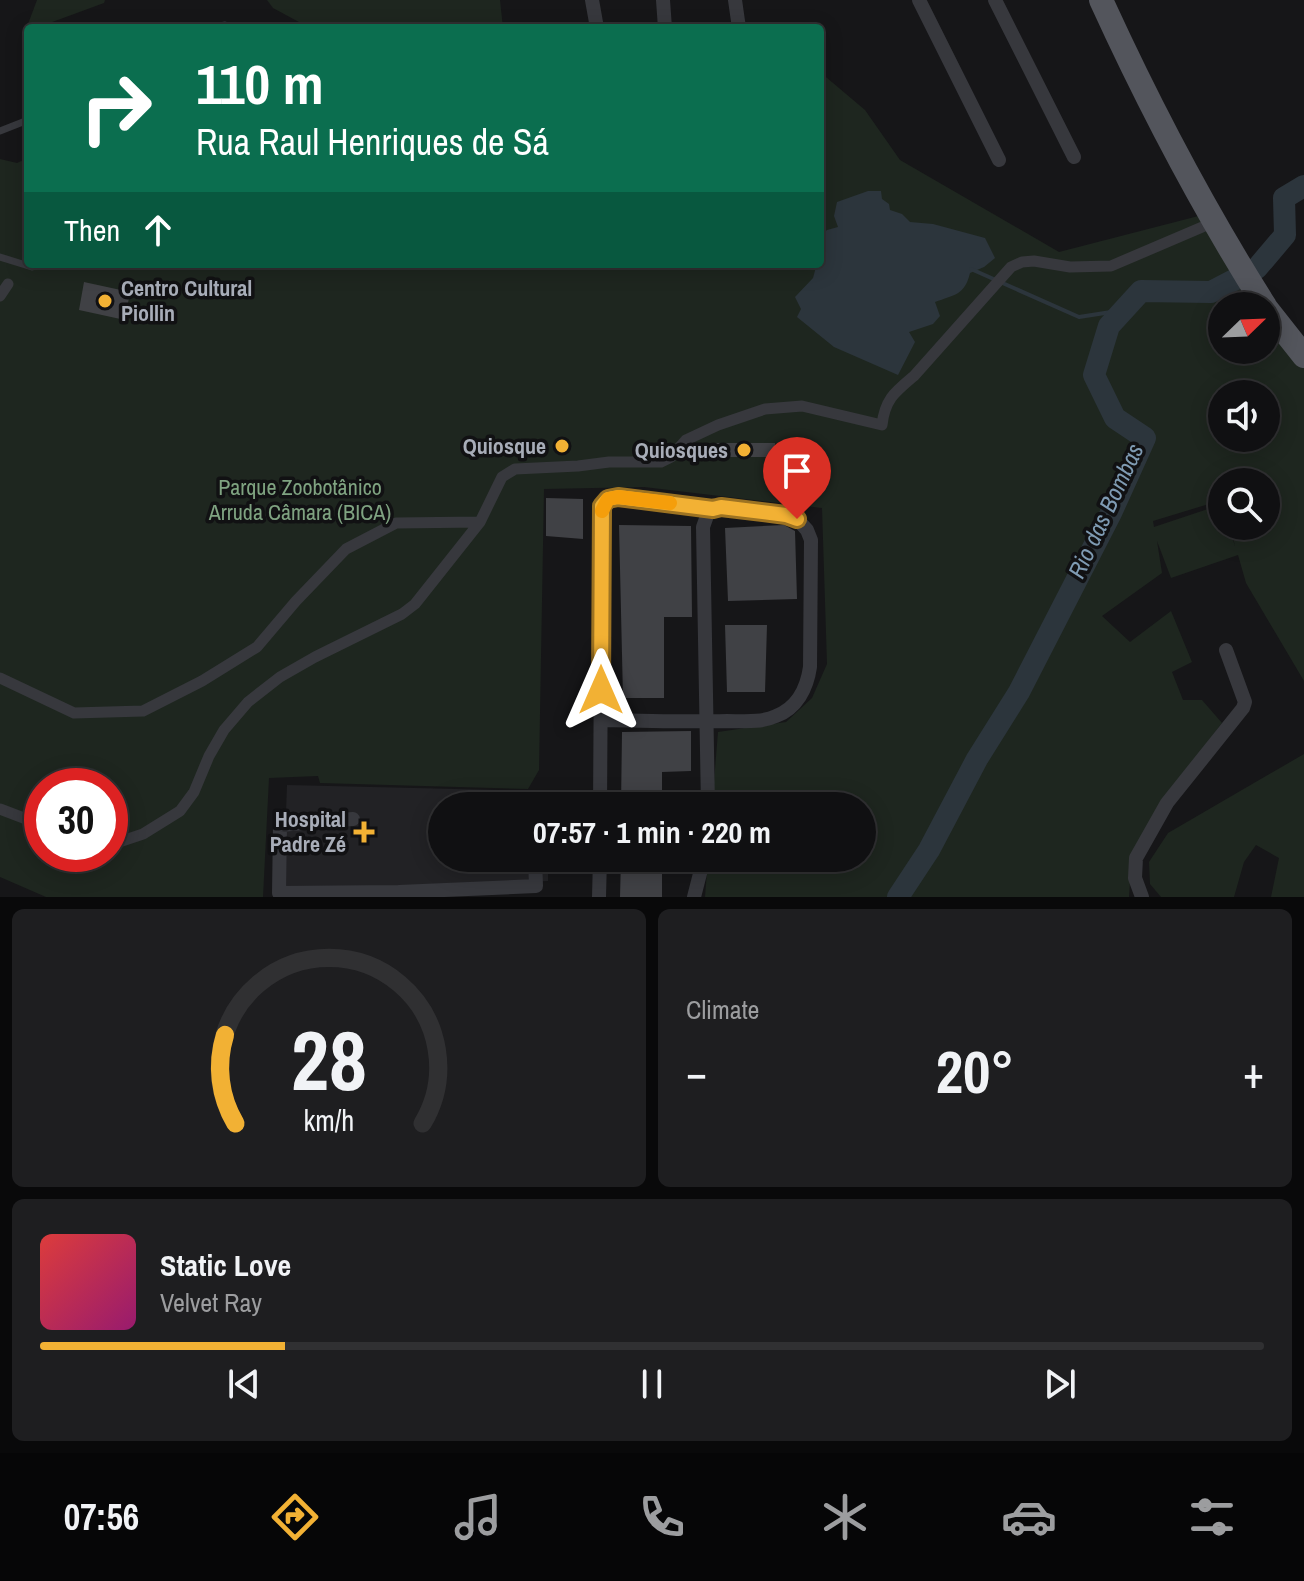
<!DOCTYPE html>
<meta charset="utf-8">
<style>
body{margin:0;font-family:"Archivo Narrow",sans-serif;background:#1e1e20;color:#f1f3f6;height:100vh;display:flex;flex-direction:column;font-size:30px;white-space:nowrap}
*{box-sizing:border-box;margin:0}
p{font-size:26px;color:#9c9d9f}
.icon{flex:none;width:44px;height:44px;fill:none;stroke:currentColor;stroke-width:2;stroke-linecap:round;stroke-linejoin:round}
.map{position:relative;height:897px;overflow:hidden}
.panel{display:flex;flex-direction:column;gap:12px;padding:12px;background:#09090a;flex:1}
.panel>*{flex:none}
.top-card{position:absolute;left:24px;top:24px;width:800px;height:244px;border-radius:8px;box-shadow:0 4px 20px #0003,0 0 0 2px #303032;background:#0b6e4f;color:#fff;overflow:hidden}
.needle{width:52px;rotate:67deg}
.controls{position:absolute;left:1208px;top:292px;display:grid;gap:16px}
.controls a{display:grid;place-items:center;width:72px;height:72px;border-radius:50%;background:#101012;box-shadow:0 4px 20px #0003,0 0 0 2px #303032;font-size:40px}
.speed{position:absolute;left:24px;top:768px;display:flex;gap:16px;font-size:40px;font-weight:700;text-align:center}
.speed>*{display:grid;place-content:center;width:104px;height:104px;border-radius:50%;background:#101012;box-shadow:0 4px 20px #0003,0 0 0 2px #303032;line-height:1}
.speed .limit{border:12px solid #d22;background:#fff;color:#111}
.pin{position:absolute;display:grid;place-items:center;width:68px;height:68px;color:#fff;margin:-82px -34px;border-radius:50% 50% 50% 0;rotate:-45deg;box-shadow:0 0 8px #0007}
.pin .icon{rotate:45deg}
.me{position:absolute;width:88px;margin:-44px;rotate:0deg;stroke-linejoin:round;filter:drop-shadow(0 0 6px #0008)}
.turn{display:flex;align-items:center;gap:28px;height:168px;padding:0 40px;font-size:36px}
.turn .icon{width:104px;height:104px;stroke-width:2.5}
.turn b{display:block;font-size:56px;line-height:68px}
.then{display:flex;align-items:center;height:76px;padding:0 40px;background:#0003;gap:16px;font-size:30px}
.big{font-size:60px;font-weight:700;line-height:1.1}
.panel .tile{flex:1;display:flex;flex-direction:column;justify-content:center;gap:12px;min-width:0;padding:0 28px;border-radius:12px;background:#1e1e20}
.panel .dial{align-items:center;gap:0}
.dial svg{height:208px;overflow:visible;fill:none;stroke:#303032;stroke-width:7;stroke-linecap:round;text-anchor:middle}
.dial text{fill:#f1f3f6;stroke:none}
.song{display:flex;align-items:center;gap:24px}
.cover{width:96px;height:96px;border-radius:12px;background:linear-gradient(135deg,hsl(0 70% 55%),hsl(320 70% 35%))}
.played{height:8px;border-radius:4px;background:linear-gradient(90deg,#f2b134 20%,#303032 20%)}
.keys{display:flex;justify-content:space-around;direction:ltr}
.heat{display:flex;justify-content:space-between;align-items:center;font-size:44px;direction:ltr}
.panel .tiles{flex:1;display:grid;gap:12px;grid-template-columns:1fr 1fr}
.tile:last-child{grid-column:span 2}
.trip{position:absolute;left:428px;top:792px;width:448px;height:80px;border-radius:40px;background:#101012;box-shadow:0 4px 20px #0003,0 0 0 2px #303032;font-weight:700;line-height:80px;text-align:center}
.dock{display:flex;height:128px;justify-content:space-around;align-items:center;background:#060607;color:#9c9d9f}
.dock .icon{width:56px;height:56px}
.dock .active{color:#f2b134}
.dock b{font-size:36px;color:#f1f3f6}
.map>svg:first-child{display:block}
.built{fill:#222225}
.green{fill:#1e261f;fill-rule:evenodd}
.water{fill:#2c353c}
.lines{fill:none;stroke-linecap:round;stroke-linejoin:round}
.stream{stroke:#2c353c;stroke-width:4}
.river{stroke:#2c353c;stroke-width:22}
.building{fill:#404145}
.service{stroke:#37383d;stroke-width:7}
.pedestrian{stroke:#37383d;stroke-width:11}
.minor{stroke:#37383d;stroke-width:14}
.primary{stroke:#53555c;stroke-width:24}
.route-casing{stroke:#9d7322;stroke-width:20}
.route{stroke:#f2b134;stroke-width:14}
.slow{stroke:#f59e0b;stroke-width:14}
.poi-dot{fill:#f2b134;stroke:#111113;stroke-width:3}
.labels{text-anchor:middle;stroke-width:7;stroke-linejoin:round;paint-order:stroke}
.poi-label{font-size:22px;font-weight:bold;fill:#a8adb8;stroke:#111113;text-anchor:end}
.park-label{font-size:22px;fill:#7fa381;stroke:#111113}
.water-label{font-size:24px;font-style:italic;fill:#7f9bb3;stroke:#111113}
</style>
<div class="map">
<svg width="1304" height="897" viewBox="0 0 1304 897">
<rect width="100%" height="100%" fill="#161618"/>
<path class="built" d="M287,785L546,791L547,806H442V858H548V881L283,893Z"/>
<path class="green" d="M37,0H105L104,3L36,28H28L25,32Z
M267,0H500L503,28H310L273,8Z
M820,72L865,110L900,160L1059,252L1214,212L1261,306H1222V350H1266V312L1304,359V681L1246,583L1238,555L1171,578L1157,541L1162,573L1102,616L1130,642L1171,611L1192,662L1172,672L1183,700H1202L1222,723L1163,801L1132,852L1129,897H705L708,858H862V806H712L718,732L786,722L812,698L827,664L822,508L644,487L544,489L539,770L528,789L320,783L318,776L269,778L263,897H46L0,877V159L17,163L28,158V264H820ZM1222,394H1266V438H1222ZM1222,482H1266V526H1230L1235,546L1228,526H1222L1220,505L1154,527L1153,521L1222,500ZM42,786H110V854H42Z
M1304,754V897H1271L1279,858L1256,845L1244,862L1234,897H1161L1150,884L1149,862L1168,833Z"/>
<path class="water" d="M868,191H881L882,199L889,204L890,210L902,214L910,222L933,224L985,238L995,258L984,267L970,273C965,295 954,295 935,302L940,316L933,324L909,332L915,342L898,375L834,347L797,317L801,309L795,297L813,278L816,267L814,264H820V237L827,230L838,227L834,216L837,202Z"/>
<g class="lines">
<path class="stream" d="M971,269L1079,317L1124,310"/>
<path class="river" d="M898,897L929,850L977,759L1019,692L1111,513L1145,438L1115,418L1094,375L1109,326L1141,291L1211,292L1257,268L1285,235L1284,198L1304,186"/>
</g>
<path class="building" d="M84,282L130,292L125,320L79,310Z
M712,443H775V457H712Z
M546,498L583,499V539L546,536Z
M619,525L691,526L692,617H664V698H623Z
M784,525L795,531L797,599L728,601L725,528Z
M725,625H767L765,692H727Z
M691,731V771L662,772V806H621L622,732Z
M621,858H662V897H620Z"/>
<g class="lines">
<path class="service" d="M210,28L225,25L234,28
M0,131L28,120
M0,257L32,267"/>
<path class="pedestrian" d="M0,296L8,284
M0,678L74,713L143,711L202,681L257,647L296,601L346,549L396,523L480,522
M0,809L42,825
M110,841H122L143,834L180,811L194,792L209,756L224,730L248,702L280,677L315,657L402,614L415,604L480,522L502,477L515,469L578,466L609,462H661L671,457L686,440L718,425L765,409L802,406L882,425C885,399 895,392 914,376L1011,267L1022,262L1034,261L1070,267L1111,266L1214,222"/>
<path class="minor" d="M592,0L597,28
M663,0L665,28
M735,0L739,28
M919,0L999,160
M995,0L1074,157
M601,720C643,721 685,722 727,721C743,721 761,723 776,716C797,708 807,688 810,667L811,540L807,530L797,519L786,515L721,507L713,509L708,513L703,527L708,806
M600,806L602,506L608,499L618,497L713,509
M353,819L280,825L279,893L399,892
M399,897V892L536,886L535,858
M599,897L600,858
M694,897L704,858
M1142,897L1135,878L1136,858L1167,803L1243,708L1245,702L1226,650"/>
<path class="primary" d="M1101,0C1149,105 1203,208 1265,306
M1266,308L1304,356"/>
</g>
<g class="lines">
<g class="route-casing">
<path id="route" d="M601,690L602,506L608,499L618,497L713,509L721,507L786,515L797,519"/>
</g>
<use href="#route" class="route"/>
<path class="slow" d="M602,511L608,499L618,497L670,503"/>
</g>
<g class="poi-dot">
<circle cx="105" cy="301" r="8"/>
<circle cx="562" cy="446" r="8"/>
<circle cx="744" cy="450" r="8"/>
<path d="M360 820h8v8h8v8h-8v8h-8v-8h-8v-8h8z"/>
</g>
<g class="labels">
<g class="poi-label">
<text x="121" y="296" text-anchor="start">Centro Cultural<tspan x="121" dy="25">Piollin</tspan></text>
<text x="546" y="454">Quiosque</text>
<text x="728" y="458">Quiosques</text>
<text x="346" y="827">Hospital<tspan x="346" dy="25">Padre Zé</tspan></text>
</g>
<g class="park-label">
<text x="300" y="495">Parque Zoobotânico<tspan x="300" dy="25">Arruda Câmara (BICA)</tspan></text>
</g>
<g class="water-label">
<text transform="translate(1106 511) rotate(-65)" y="8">Rio das Bombas</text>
</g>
</g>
</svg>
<div class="controls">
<a><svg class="needle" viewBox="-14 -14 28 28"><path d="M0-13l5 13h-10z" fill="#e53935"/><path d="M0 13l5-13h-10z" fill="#9c9d9f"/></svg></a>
<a><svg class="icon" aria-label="sound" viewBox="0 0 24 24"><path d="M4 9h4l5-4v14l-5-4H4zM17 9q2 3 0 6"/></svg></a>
<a><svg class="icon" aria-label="search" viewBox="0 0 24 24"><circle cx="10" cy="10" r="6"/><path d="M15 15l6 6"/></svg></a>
</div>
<div class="speed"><div class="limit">30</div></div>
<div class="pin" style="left:797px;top:519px;background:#d93025"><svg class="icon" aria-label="arrive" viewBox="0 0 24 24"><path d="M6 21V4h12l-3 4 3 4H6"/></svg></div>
<svg class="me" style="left:601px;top:690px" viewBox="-20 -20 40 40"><path d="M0-17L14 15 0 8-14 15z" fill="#f2b134" stroke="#fff" stroke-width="4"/></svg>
<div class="trip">07:57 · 1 min · 220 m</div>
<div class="top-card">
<div class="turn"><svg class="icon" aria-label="right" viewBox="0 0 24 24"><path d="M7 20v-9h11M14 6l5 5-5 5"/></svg><div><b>110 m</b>Rua Raul Henriques de Sá</div></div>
<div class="then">Then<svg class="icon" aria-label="ahead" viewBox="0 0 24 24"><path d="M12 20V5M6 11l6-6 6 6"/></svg></div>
</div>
</div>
<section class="panel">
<div class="tiles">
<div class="tile dial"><svg viewBox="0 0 100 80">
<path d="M14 69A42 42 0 1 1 86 69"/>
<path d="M14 69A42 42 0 0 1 10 35" stroke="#f2b134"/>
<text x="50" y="56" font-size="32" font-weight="700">28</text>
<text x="50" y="72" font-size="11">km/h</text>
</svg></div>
<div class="tile"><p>Climate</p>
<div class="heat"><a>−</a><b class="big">20°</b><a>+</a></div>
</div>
<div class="tile">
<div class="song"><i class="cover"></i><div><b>Static Love</b><p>Velvet Ray</p></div></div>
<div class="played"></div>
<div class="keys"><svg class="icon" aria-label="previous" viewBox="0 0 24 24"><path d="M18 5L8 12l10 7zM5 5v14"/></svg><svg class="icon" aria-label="pause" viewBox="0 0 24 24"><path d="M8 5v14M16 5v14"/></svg><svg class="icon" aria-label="next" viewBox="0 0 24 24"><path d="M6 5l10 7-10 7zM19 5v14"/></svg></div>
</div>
</div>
</section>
<nav class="dock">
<b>07:56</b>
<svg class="icon active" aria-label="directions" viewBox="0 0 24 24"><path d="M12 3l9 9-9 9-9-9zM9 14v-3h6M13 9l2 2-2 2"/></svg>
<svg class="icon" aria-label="music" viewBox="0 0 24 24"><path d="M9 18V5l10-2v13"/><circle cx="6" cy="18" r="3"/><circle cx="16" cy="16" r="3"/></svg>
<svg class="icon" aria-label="phone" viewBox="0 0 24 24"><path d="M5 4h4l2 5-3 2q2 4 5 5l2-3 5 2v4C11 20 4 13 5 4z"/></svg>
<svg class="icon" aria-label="climate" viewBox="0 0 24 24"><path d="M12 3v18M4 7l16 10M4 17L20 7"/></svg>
<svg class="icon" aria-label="car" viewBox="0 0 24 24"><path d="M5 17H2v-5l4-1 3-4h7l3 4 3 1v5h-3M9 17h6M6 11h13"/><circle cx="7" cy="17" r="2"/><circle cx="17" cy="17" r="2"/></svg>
<svg class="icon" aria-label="filters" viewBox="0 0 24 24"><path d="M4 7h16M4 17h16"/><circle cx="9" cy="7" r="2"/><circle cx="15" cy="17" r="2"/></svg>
</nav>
